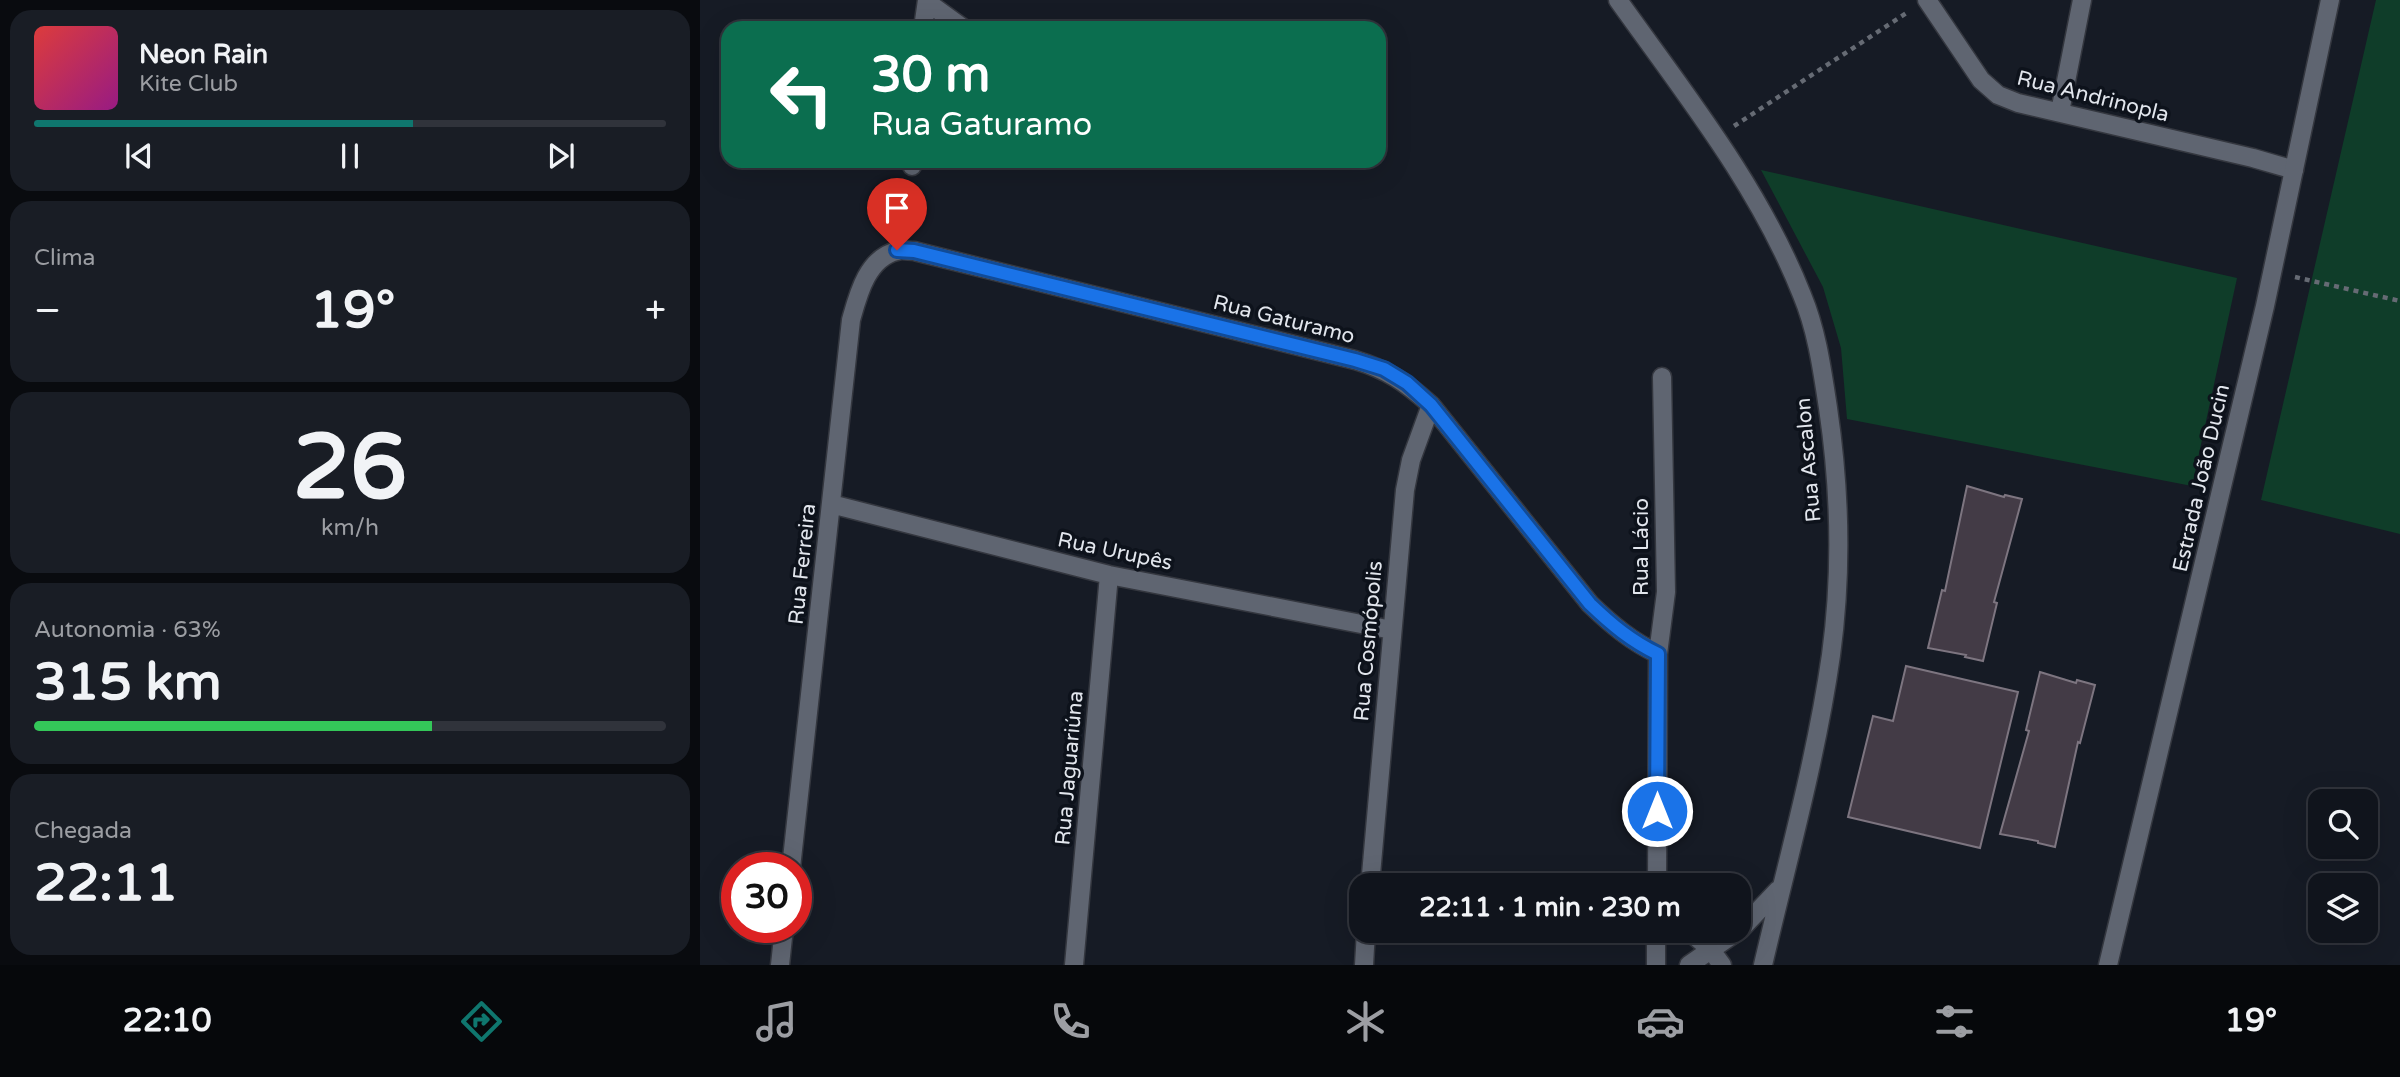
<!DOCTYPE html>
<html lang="pt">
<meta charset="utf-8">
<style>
body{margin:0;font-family:"Varela Round",sans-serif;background:#191d25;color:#f1f3f6;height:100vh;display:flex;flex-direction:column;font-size:26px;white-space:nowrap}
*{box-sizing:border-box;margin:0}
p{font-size:23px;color:#9c9ea3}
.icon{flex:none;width:38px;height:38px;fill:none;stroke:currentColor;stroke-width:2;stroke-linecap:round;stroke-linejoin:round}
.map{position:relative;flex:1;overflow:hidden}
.panel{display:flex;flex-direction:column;gap:10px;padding:10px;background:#090b0f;width:700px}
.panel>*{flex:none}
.hud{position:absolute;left:21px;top:21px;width:665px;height:147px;border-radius:21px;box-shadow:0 7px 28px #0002,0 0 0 2px #30333b;background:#0b6e4f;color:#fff;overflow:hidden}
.controls{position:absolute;left:1608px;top:789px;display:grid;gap:14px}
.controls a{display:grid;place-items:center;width:70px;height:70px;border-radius:14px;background:#10141c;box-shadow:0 7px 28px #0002,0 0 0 2px #30333b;font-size:35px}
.speed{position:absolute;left:21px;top:852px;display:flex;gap:14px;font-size:35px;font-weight:700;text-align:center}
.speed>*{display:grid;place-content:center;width:91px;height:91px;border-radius:50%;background:#10141c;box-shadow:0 7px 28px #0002,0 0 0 2px #30333b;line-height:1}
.speed .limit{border:10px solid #d22;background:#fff;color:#111}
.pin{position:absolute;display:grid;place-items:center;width:60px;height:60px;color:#fff;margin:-72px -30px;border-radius:50% 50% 50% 0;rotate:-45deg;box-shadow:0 0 7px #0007}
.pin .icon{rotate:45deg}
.me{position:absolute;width:77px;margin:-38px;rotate:0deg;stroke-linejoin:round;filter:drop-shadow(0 0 5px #0008)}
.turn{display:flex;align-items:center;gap:24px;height:147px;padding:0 35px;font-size:32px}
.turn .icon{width:91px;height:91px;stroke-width:2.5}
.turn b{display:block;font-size:49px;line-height:60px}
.big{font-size:52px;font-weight:700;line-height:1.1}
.panel .tile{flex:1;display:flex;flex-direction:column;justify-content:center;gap:10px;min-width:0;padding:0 24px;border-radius:21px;background:#191d25}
.panel .dial{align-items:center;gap:0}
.dial b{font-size:91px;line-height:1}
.song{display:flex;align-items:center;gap:21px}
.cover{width:84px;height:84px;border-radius:10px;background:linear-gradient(135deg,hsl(0 70% 55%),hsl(310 70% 35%))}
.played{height:7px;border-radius:4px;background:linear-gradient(90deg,#0f766e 60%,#30333b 60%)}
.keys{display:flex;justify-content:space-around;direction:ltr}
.heat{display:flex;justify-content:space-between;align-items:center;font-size:38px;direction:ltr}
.charge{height:10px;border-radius:5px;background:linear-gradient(90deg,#34c759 63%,#30333b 0)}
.trip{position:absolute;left:649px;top:873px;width:402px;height:70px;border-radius:21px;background:#10141c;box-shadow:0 7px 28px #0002,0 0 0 2px #30333b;font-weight:700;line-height:70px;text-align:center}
.tab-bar{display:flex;height:112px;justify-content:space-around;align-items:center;background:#06080b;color:#9c9ea3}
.tab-bar .icon{width:49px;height:49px}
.tab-bar .active{color:#0f766e}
.tab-bar b{font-size:32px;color:#f1f3f6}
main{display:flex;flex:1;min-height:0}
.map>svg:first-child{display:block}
.green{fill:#0f3d29}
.building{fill:#433b46;stroke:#7d7580;stroke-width:2}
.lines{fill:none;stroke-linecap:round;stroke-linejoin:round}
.street-casing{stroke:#34373f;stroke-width:21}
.secondary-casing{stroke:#34373f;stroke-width:21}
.path{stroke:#666b74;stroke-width:4.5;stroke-dasharray:5 5;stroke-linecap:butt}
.street{stroke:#5f6571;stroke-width:18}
.secondary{stroke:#5f6571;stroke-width:18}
.route-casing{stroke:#114b97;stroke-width:18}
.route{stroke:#1a73e8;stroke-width:12}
.labels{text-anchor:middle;stroke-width:7;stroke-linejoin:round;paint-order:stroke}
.street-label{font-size:21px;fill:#e2e6ed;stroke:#0d121b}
</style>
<main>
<section class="panel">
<div class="tile">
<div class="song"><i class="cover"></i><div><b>Neon Rain</b><p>Kite Club</p></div></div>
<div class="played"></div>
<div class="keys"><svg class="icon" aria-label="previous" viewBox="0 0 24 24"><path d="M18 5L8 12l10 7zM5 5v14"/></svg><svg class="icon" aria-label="pause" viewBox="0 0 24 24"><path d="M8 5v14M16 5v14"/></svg><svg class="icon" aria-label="next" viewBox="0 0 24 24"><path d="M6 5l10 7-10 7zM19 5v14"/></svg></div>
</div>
<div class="tile"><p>Clima</p>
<div class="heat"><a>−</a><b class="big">19°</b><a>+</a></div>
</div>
<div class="tile dial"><b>26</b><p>km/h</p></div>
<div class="tile"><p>Autonomia · 63%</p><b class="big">315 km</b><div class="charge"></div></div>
<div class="tile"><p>Chegada</p><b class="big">22:11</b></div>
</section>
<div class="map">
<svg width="1700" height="965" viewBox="0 0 1700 965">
<rect width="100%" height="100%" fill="#161b25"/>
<path class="green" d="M1676,0H1700V534L1561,500Z
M1061,170L1537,278L1492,486L1147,419L1141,348L1123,287Z"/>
<path class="building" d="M1267,486L1304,497L1305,495L1322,499L1294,602L1297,603L1283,661L1265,657L1266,655L1228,648L1242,590L1245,591Z
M1206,666L1318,692L1280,848L1148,817L1173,716L1193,721Z
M1340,672L1376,683L1377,680L1395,685L1380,743L1378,742L1355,847L1338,843V841L1300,834L1329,731L1326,730Z"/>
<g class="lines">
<g class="street-casing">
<path id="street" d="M918,0C985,94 1059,186 1102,295C1117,331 1122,369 1128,408C1140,489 1142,574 1131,655C1116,760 1087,862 1063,965
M1227,0L1281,80L1298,95L1318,103L1553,158L1594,170
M227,2L263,28
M223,28L227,0
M1360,112L1382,0
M212,161V166
M131,504L409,575L692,630
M91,868L151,320C158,295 167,258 197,251C201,249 209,251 214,251L655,360C688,370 705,382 731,405L890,604C912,625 931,641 958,654
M670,886L705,490L711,460L731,405
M957,886L958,654L966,592L962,377
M1040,930L1078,890
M989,931L1011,950L1022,965
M80,965L84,928
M374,965L409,575
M664,965L666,931
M956,965V931
M989,965L1038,931"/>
</g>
<g class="secondary-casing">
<path id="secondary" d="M1408,965L1565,306L1630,0"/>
</g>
<path class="path" d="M1034,126L1208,12
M202,227L209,188
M1595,277L1700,301"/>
<use href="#street" class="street"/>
<use href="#secondary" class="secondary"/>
</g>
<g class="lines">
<g class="route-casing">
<path id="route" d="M197,250L214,251L655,360L684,369L707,383L731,405L890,604C912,625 931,641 958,654L957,811"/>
</g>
<use href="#route" class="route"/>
</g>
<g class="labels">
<g class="street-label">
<text transform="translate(1393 96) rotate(14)" y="7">Rua Andrinopla</text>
<text transform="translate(584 319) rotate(14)" y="7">Rua Gaturamo</text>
<text transform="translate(1108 460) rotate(-95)" y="7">Rua Ascalon</text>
<text transform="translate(1501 478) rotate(-77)" y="7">Estrada João Ducin</text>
<text transform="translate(941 547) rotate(-90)" y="7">Rua Lácio</text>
<text transform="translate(415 551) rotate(12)" y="7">Rua Urupês</text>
<text transform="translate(102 564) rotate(-84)" y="7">Rua Ferreira</text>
<text transform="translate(668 641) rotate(-85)" y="7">Rua Cosmópolis</text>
<text transform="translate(369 768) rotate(-85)" y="7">Rua Jaguariúna</text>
</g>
</g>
</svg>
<div class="controls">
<a><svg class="icon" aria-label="search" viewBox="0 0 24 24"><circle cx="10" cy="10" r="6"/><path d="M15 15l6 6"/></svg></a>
<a><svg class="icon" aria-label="layers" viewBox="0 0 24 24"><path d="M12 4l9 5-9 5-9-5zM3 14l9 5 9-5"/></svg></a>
</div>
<div class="speed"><div class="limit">30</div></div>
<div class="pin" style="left:197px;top:250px;background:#d93025"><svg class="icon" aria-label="arrive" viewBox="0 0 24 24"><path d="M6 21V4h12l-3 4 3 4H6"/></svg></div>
<svg class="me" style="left:957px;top:811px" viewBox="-20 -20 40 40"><circle r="17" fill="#1a73e8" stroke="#fff" stroke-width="3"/><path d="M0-11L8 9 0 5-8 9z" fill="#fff"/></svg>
<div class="trip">22:11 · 1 min · 230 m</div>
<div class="hud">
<div class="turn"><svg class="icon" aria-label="left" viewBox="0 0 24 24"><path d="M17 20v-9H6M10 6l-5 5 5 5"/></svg><div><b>30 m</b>Rua Gaturamo</div></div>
</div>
</div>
</main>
<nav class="tab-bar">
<b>22:10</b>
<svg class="icon active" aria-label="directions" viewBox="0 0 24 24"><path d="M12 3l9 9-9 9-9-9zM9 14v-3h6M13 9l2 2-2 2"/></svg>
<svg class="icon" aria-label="music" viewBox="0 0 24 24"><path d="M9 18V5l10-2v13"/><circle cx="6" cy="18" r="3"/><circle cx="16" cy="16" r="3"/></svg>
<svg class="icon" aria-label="phone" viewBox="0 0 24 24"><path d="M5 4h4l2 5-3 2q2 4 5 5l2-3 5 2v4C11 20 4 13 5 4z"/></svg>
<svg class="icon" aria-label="climate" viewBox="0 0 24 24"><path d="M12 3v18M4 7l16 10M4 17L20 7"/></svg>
<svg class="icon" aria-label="car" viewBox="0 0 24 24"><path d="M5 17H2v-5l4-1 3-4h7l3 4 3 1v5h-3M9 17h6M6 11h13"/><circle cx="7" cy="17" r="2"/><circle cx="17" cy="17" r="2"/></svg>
<svg class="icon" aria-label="filters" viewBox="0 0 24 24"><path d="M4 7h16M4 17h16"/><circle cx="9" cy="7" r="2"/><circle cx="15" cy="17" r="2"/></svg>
<b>19°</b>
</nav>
